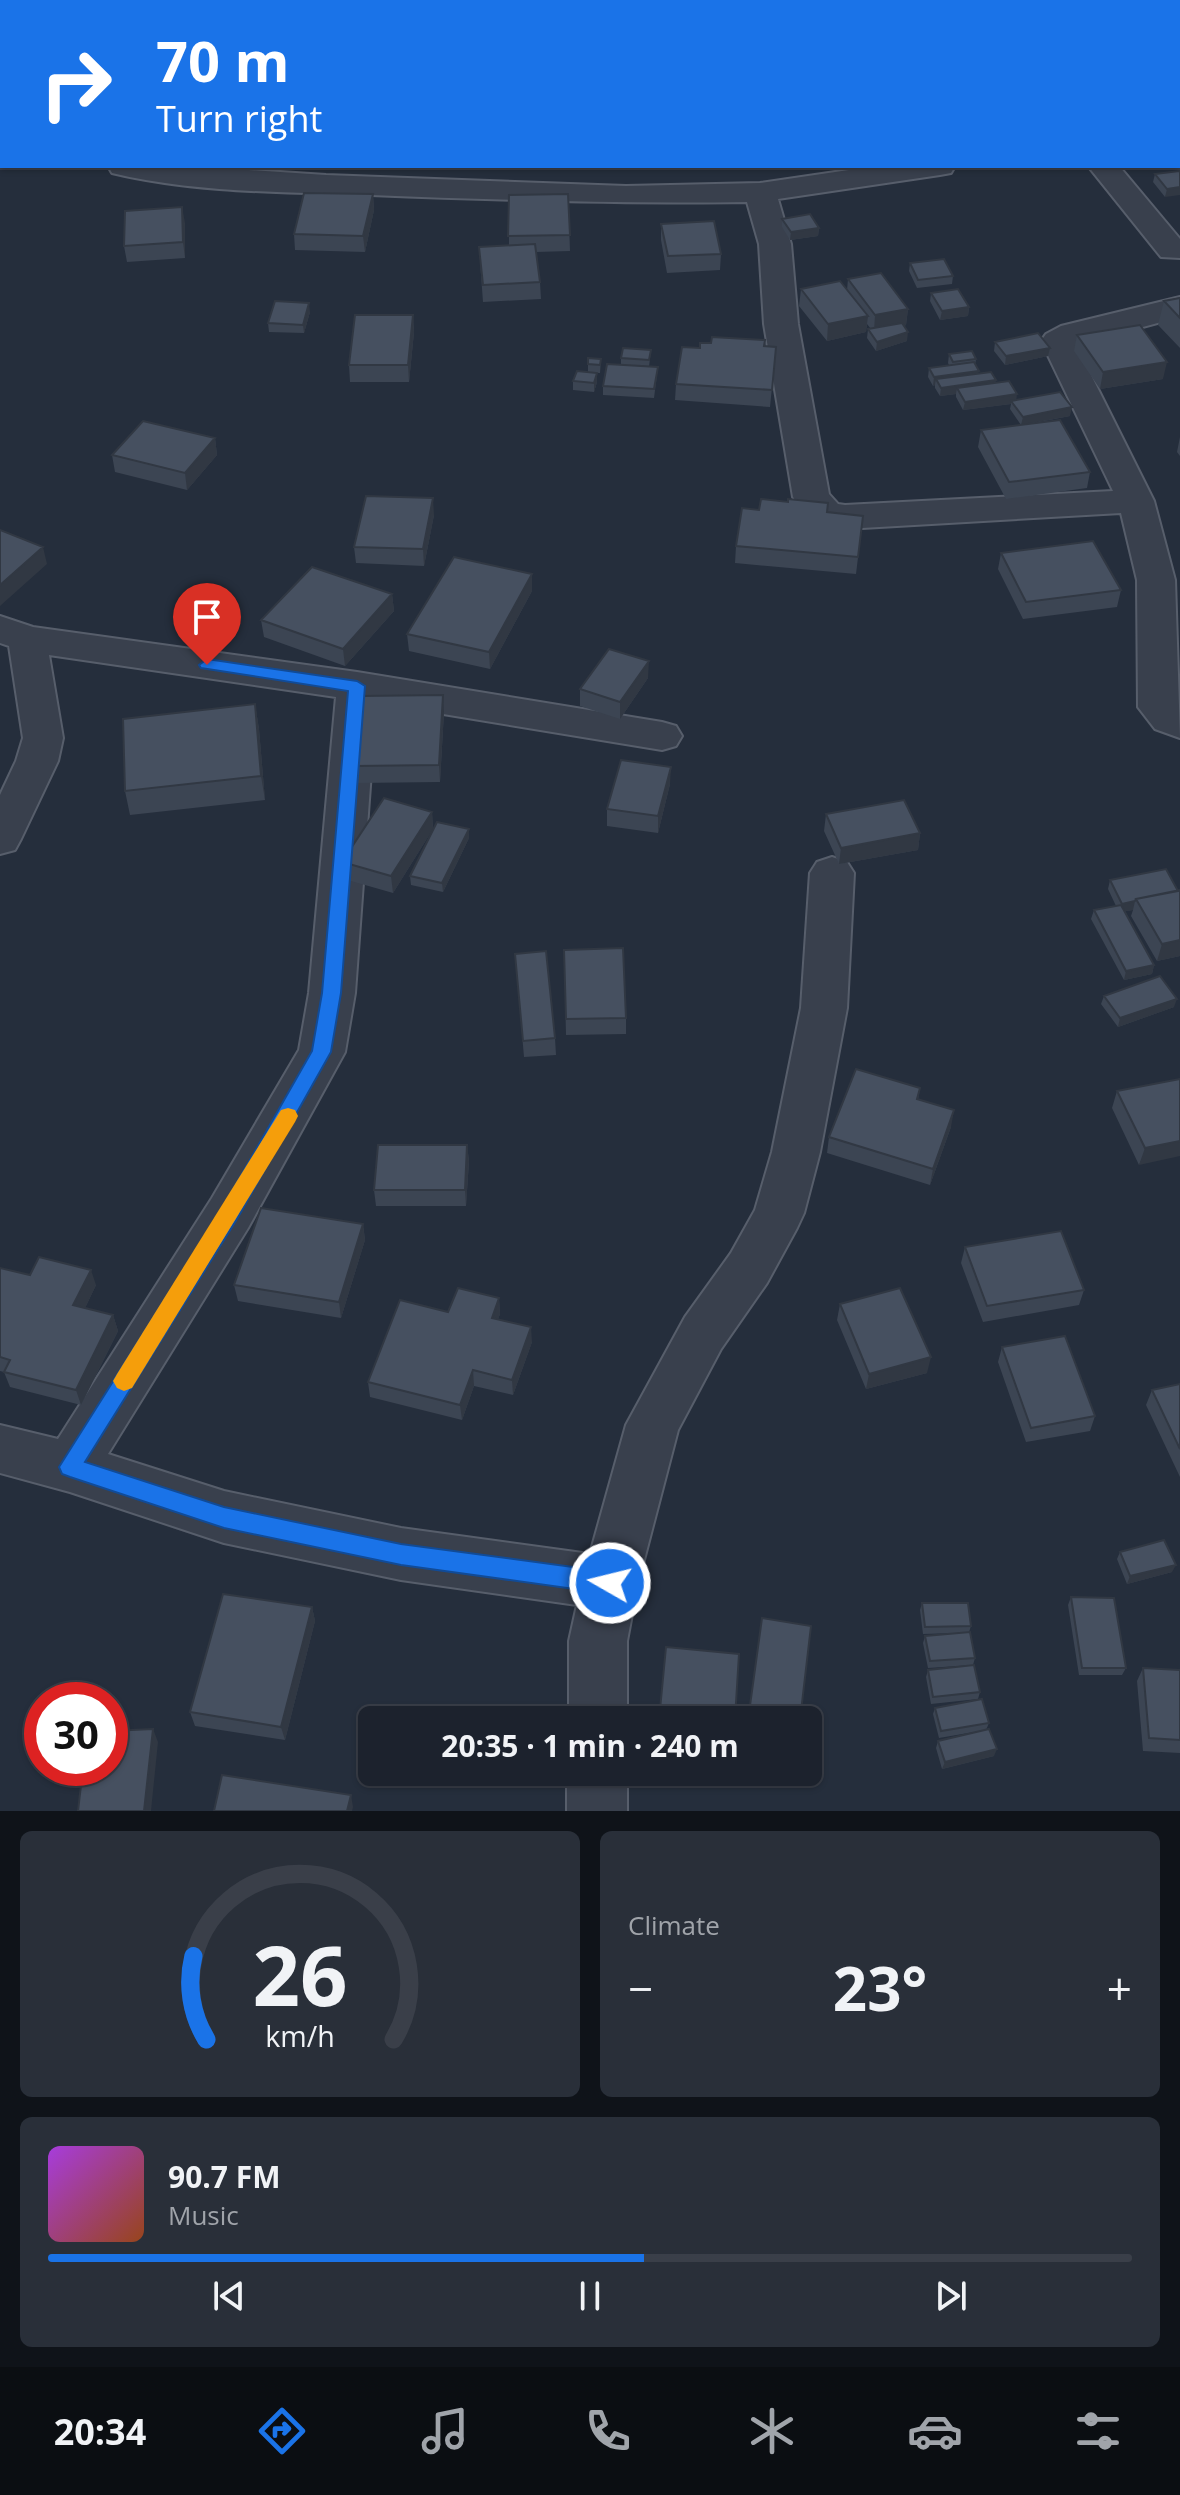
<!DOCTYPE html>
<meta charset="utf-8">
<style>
body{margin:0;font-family:"Open Sans",sans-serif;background:#292f39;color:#f1f3f6;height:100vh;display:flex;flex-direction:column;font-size:30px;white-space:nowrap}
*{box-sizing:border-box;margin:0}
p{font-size:26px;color:#a0a4aa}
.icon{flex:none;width:44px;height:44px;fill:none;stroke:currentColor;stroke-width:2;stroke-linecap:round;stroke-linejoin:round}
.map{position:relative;height:1811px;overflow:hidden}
.panel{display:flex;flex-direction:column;gap:20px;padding:20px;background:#0f1319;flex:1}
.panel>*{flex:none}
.top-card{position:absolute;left:0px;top:0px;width:1180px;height:168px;box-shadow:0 2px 6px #0004,0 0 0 2px #3a3f49;background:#1a73e8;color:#fff;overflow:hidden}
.speed{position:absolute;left:24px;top:1682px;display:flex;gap:16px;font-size:40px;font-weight:700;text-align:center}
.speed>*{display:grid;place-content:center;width:104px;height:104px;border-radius:50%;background:#1c222d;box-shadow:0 2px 6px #0004,0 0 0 2px #3a3f49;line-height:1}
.speed .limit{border:12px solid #d22;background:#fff;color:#111}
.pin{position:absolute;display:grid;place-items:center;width:68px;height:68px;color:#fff;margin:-82px -34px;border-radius:50% 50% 50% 0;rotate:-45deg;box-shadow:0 0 8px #0007}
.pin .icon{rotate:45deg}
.me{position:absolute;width:88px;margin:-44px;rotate:278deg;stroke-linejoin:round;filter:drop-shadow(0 0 6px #0008)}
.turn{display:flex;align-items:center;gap:28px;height:168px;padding:0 24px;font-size:36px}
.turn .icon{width:104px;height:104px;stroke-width:2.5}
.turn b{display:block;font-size:56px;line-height:68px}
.big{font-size:60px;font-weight:700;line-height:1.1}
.panel .widget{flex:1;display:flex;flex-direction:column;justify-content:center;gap:12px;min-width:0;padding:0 28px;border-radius:12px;background:#292f39}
.panel .dial{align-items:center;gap:0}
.dial svg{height:208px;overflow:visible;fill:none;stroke:#3a3f49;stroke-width:7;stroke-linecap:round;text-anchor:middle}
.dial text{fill:#f1f3f6;stroke:none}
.song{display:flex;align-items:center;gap:24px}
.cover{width:96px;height:96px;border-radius:12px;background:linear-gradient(135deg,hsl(280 70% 55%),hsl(20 70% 35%))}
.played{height:8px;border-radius:4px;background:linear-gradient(90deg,#1a73e8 55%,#3a3f49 55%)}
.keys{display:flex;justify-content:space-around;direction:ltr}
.heat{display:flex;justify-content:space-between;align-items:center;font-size:44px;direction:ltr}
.panel .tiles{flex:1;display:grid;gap:20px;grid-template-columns:1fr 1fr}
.widget:last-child{grid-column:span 2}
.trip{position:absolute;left:358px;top:1706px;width:464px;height:80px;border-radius:12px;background:#1c222d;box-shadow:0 2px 6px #0004,0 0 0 2px #3a3f49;font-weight:700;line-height:80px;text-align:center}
.menu{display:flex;height:128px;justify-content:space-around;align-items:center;background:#0b0e12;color:#a0a4aa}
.menu .icon{width:56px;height:56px}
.menu .selected{color:#1a73e8}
.menu b{font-size:36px;color:#f1f3f6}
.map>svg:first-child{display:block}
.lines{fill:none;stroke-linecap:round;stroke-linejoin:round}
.street-casing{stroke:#575e6b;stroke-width:4}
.street{fill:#39404d;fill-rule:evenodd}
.wall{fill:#3c4553}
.shaded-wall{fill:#313843}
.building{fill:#465060;stroke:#313843;stroke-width:2}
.route{fill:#1a73e8;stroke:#114b97;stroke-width:2}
.slow{fill:#f59e0b}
</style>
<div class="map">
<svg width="1180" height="1811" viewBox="0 0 1180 1811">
<rect width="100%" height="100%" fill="#252e3c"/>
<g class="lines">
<g class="street-casing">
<path id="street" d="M0,135H2V154H0Z
M108,166H187L326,175L626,186L760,183L876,166H955L951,173L940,175L778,199L791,244L798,324L829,494L838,504L845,505L1113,491L1041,341L1046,334L1061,326L1180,297V317L1076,345L1154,501L1175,580L1180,738L1155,729L1138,707L1137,580L1121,513L845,529C819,522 809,521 793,497L764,324L759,244L747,202C622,204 497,200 371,195C286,192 195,193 112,173Z
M1088,166H1119L1180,239V258L1161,257Z
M0,616L33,627L357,672L662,722L676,726L682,736L676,746L662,750L376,703L355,993L345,1052L248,1228L108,1454L224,1491L401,1528L590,1554L626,1425L685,1317L731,1253L755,1210L772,1152L801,1008L810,873L817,862L832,857L847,862L854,873L847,1008L820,1152L804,1213L797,1228L767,1283L721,1349L678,1430L638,1583L627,1641V1720H569V1641L577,1605L401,1580L224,1543L70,1492L0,1473V1425L58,1439L212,1198L299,1050L309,993L336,697L49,655L63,738L58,761L21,839L15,850L0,854V795L16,761L23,738L9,646L0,643Z
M567,1772H627V1811H567Z"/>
</g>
<use href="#street" class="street"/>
</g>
<path class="wall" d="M813,0H864L863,2H814Z
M1179,171L1165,197L1153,182L1155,174Z
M373,194L374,210L365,252L295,250L294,234Z
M568,194L570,251L536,252L540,282L541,299L483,302L479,247L509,245V195Z
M782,219L819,228L818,236L790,240L782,227Z
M185,223V258L127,262L124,246Z
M661,224L721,254L720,270L667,273L661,240Z
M910,263L953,276L952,284L917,288L909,271Z
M848,279L908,309L906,325L904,326L907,341L876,351L867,338L868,329H871L867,324L866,332L827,341L799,306L801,289L847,290Z
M931,293L969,307L968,316L940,320L930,301Z
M1180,298V348L1158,325L1164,301Z
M310,312L304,333L269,332L268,323Z
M413,315L414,332L409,382H350L349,365Z
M1077,335L1163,379L1100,389L1074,351Z
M995,342L1048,356L1005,365L994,351Z
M764,346L776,347L770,407L675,400L676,384L700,348Z
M651,350L649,367H658L654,398L603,395V386L621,365V358Z
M949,354L976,359L975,365L978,373L995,383L1016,400L1070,416L1029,424L1090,472L1087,488L1006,499L978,447L981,430L1021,425L1010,409L1011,404L963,410L956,397V394L940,396L935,388V385L933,386L928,377L929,368L949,365L948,363Z
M588,358L601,359L600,373H597V382L594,392L573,390V381L588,372Z
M1180,437V456L1177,452Z
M215,438L217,455L187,490L115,472L112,455Z
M759,510L827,512L863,516L856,574L735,563L736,546Z
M434,515L424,566L356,563L354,547Z
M1001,553L1121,590L1117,607L1023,619L998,569Z
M532,574V591L490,669L409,651L407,634Z
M392,594L394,611L345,666L264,637L261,620Z
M648,678L620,719L580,706V689Z
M443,695L444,712L440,782L357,783L355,766Z
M255,704L259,729L265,800L130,815L125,791Z
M670,784L658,833L607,826V809Z
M432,812L433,829L393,893L344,879L342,862Z
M826,814L920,833L918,850L839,864L824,831Z
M469,838L443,892L411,885L410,876Z
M1110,880L1180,890V956L1157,961L1131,916L1133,910L1125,911L1154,965L1152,974L1124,980L1091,919L1094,910L1116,906L1108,889Z
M564,950L626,1018V1034L566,1035Z
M515,954L555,1038L556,1055L524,1057Z
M1104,996L1174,1007L1118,1027L1101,1004Z
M1180,1079L1139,1165L1112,1108L1117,1091Z
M920,1088L918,1100L951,1127L930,1185L827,1153L829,1137Z
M467,1145L469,1161L466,1206H376L374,1190Z
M363,1224L365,1240L341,1318L238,1301L234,1285Z
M965,1247L1084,1290L1079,1305L983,1322L961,1263Z
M0,1268L30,1275L96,1285L85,1308L113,1315L118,1331L81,1405L10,1387L4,1372L0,1371Z
M499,1298L500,1314L498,1319L532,1342L513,1395L474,1386L462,1420L370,1397L368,1382L448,1312Z
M840,1304L927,1373L866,1389L837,1320Z
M1002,1347L1095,1416L1090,1431L1026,1442L998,1362Z
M1180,1384V1477L1146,1405L1152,1390Z
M1120,1552L1172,1572L1127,1584L1117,1559Z
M1071,1597L1126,1668L1122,1675H1079L1068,1605Z
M922,1603L971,1626L969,1632L975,1658L973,1665L928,1668L923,1643L925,1636L957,1633L923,1634L920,1610Z
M312,1607L315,1621L285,1740L195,1726L190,1712Z
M739,1654L735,1720H659Z
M1143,1668L1180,1670V1753L1143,1751L1137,1681Z
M928,1670L980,1692L978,1699L931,1704L926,1677Z
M935,1708L989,1723L986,1730L939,1738L933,1714Z
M938,1741L994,1756L942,1769L936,1748Z"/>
<path class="shaded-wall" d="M1180,187V195L1165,197L1167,189Z
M373,194L374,210L365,252L363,236Z
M182,207L185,223V258L183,242Z
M819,228L818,236L790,240L791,232Z
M309,303L310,312L304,333L303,325Z
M969,307L968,316L940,320L942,311Z
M908,309L906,325L874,332L875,315Z
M413,315L414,332L409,382L408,365Z
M868,316L866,332L827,341L828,324Z
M908,332L907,341L876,351L877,342Z
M1050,348L1048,356L1005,365L1006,356Z
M1167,362L1163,379L1100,389L1103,372Z
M979,371L977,379H936L935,385L933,386L934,377Z
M597,373V382L594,392V383Z
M996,380L995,389L957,388L956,394L940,396L941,388Z
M1017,394L1016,403L1011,401V404L963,410L965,402Z
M1072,407L1070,416L1021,425L1023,417Z
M215,438L217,455L187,490L185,473Z
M433,498L434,515L424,566L423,549Z
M43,547L47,564L0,606V585Z
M532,574V591L490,669L489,652Z
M392,594L394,611L345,666L343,649Z
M649,661L648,678L620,719V702Z
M443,695L444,712L440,782L439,765Z
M255,704L259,729L265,800L261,776Z
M671,767L670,784L658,833V816Z
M432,812L433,829L393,893L391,876Z
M469,829V838L443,892L442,883Z
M920,833L918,850L839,864L841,848Z
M1135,901L1133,910L1120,912L1122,904Z
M1180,940V956L1157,961L1162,944Z
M1154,965L1152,974L1124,980L1126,971Z
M1177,999L1174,1007L1118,1027L1120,1018Z
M954,1110L951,1127L930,1185L933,1169Z
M1180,1141V1156L1139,1165L1145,1148Z
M467,1145L469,1161L466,1206L465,1190Z
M363,1224L365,1240L341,1318L339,1302Z
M91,1270L96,1285L79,1321L73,1305Z
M499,1298L500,1314L493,1333L492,1318Z
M113,1315L118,1331L81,1405L76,1390Z
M531,1327L532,1342L513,1395L512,1380Z
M931,1357L927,1373L866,1389L869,1374Z
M473,1370L474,1386L462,1420L460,1405Z
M1176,1565L1172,1572L1127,1584L1130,1576Z
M312,1607L315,1621L285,1740L281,1727Z
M153,1729L158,1742L151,1811H144Z
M997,1749L994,1756L942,1769L945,1762Z
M351,1795L353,1807L352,1811H347Z"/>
<path class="building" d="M1179,171L1180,172V187L1167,189L1155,174Z
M304,193L373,194L363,236L294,234Z
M568,194L570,235L508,236L509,195Z
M182,207L183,242L124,246L125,211Z
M810,214L819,228L791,232L782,219Z
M714,221L721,254L668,256L661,224Z
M535,244L540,282L483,285L479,247Z
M944,259L953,276L918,280L910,263Z
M881,273L908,309L875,315L848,279Z
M840,281L868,316L828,324L801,289Z
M958,289L969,307L942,311L931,293Z
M1180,298V318L1164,301Z
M275,301L309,303L303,325L268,323Z
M355,315H413L408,365H349Z
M902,323L908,332L877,342L868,329Z
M1140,325L1167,362L1103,372L1077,335Z
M1038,333L1050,348L1006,356L995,342Z
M712,337L765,340L764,346L776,347L772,390L676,384L682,347L700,348V343H711Z
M623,348L651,350L649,360L621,358Z
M972,351L976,359L953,362L949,354Z
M588,358L601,359L600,365L588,364Z
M974,362L979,371L934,377L929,368Z
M607,364L658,367L654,389L603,386Z
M577,371L597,373L594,383L573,381Z
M991,372L996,380L941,388L936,379Z
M1009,381L1017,394L965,402L957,388Z
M1060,392L1072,407L1023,417L1011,401Z
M1060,420L1090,472L1009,482L981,430Z
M143,421L215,438L185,473L112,455Z
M366,496L433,498L423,549L354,547Z
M761,499L788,502V499L828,503L827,512L863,516L858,557L736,546L742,508L759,510Z
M0,530L43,547L0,585Z
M1093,541L1121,590L1026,602L1001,553Z
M454,557L532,574L489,652L407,634Z
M312,567L392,594L343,649L261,620Z
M609,649L649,661L620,702L580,689Z
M443,695L439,765L355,766L361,696Z
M255,704L261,776L125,791L123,719Z
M621,760L671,767L658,816L607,809Z
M384,798L432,812L391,876L342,862Z
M904,800L920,833L841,848L826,814Z
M437,822L469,829L442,883L410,876Z
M1166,869L1178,891L1136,899L1135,901L1122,904L1110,880Z
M1180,890V940L1162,944L1136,899Z
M1121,905L1154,965L1126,971L1094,910Z
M623,948L626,1018L566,1019L564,950Z
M546,951L555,1038L523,1041L515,954Z
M1160,976L1177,999L1120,1018L1104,996Z
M856,1069L920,1088L917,1099L954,1110L933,1169L829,1137Z
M1180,1079V1141L1145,1148L1117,1091Z
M378,1145H467L465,1190H374Z
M261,1208L363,1224L339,1302L234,1285Z
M1061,1231L1084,1290L987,1306L965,1247Z
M39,1257L91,1270L73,1305L113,1315L76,1390L4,1372L10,1360L0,1357V1268L30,1275Z
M458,1288L499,1298L492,1318L531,1327L512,1380L473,1370L460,1405L368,1382L400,1300L448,1312Z
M900,1288L931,1357L869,1374L840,1304Z
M1065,1336L1095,1416L1031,1428L1002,1347Z
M1180,1384V1449L1152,1390Z
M1164,1540L1176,1565L1130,1576L1120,1552Z
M223,1594L312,1607L281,1727L190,1712Z
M1071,1597L1114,1598L1126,1668H1082Z
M922,1603H968L971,1626L925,1627Z
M762,1618L811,1626L800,1720H748Z
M970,1632L975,1658L930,1661L925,1636Z
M666,1647L739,1654L735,1719L707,1716V1720H659Z
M974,1665L980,1692L933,1697L928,1670Z
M1143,1668L1180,1670V1740L1149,1738Z
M982,1699L989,1723L941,1731L935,1708Z
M153,1729L144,1811H78L83,1768H110V1731Z
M989,1729L997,1749L945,1762L938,1741Z
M222,1775L351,1795L347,1811H214Z"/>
<path class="route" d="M207,659L357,681L365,686L341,993L331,1052L237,1219L85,1462L224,1507L401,1544L610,1572L618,1575L621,1583L618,1591L610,1594L401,1565L224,1528L70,1477L62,1474L59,1467L223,1207L312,1051L322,993L348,691L201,668L199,665Z"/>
<path class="slow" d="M288,1108L295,1110L298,1116L295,1122L132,1388L124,1391L117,1388L113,1381L117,1374L281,1110Z"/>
</svg>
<div class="speed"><div class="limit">30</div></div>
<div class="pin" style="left:207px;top:665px;background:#d93025"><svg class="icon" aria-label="arrive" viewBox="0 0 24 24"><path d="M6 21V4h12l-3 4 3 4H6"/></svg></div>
<svg class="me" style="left:610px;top:1583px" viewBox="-20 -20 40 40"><circle r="17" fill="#1a73e8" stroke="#fff" stroke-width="3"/><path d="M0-11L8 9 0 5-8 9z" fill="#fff"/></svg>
<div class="trip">20:35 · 1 min · 240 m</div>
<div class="top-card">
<div class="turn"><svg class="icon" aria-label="right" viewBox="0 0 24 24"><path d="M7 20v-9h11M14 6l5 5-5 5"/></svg><div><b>70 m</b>Turn right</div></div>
</div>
</div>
<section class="panel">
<div class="tiles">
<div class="widget dial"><svg viewBox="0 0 100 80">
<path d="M14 69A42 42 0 1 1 86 69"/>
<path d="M14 69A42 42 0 0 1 9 37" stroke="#1a73e8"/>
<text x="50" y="56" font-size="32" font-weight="700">26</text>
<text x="50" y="72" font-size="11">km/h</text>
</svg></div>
<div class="widget"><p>Climate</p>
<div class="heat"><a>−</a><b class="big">23°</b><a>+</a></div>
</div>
<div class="widget">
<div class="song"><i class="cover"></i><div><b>90.7 FM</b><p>Music</p></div></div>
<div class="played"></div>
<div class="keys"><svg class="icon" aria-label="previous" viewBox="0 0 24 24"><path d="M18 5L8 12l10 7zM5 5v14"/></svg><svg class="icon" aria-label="pause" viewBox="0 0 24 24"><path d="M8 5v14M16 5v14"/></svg><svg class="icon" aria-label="next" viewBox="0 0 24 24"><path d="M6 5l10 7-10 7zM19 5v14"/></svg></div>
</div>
</div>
</section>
<nav class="menu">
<b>20:34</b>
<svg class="icon selected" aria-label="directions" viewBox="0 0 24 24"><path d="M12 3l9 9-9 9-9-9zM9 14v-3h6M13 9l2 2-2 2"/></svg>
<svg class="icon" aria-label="music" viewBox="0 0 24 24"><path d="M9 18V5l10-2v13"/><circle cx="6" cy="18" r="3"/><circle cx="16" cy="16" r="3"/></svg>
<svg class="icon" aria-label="phone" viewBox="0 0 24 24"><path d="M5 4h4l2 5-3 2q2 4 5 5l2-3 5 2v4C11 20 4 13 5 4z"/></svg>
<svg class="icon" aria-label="climate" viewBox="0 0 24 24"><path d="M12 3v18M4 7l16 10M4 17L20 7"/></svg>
<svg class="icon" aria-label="car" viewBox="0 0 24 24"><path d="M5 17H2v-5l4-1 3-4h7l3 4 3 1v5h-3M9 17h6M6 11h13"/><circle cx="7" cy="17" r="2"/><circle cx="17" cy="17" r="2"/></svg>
<svg class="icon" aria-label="filters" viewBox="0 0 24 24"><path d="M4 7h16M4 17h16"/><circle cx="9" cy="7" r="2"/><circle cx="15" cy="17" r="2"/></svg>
</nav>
